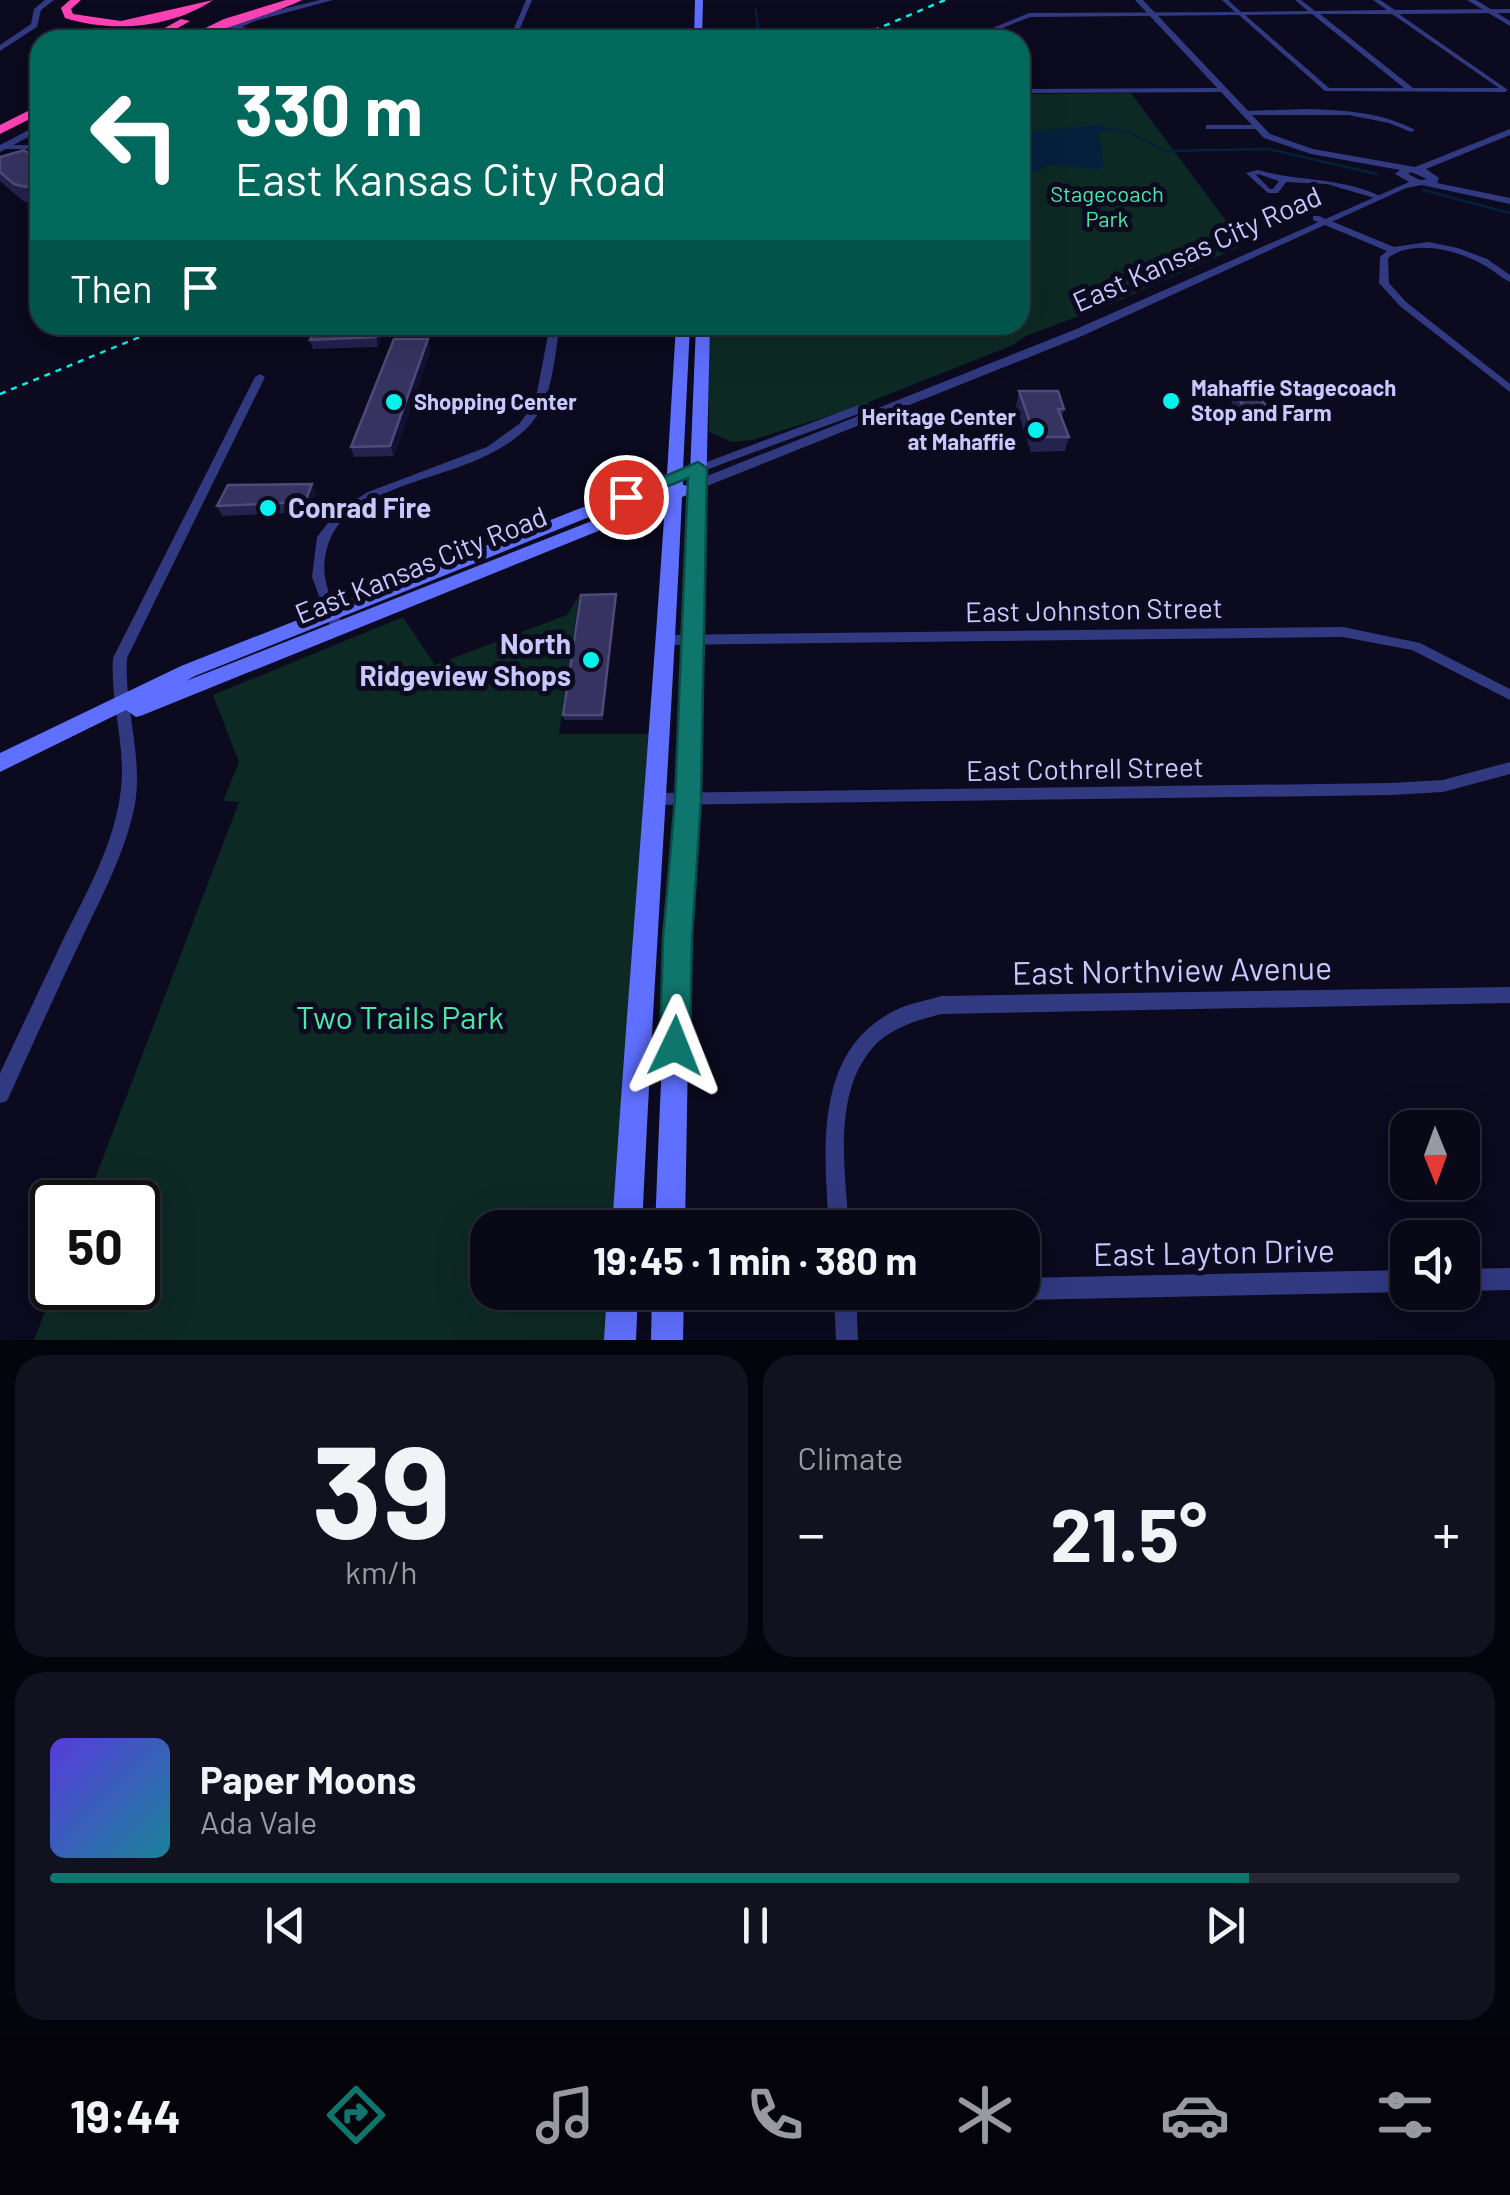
<!DOCTYPE html>
<meta charset="utf-8">
<style>
body{margin:0;font-family:Barlow,sans-serif;background:#11111f;color:#f1f3f6;height:100vh;display:flex;flex-direction:column;font-size:38px;white-space:nowrap}
*{box-sizing:border-box;margin:0}
p{font-size:32px;color:#989aa1}
.icon{flex:none;width:55px;height:55px;fill:none;stroke:currentColor;stroke-width:2;stroke-linecap:round;stroke-linejoin:round}
.map{position:relative;height:1340px;overflow:hidden}
.details{display:flex;flex-direction:column;gap:15px;padding:15px;background:#04040c;flex:1}
.details>*{flex:none}
.guide{position:absolute;left:30px;top:30px;width:1000px;height:305px;border-radius:30px;box-shadow:0 10px 40px #0002,0 0 0 2px #292935;background:#00695c;color:#fff;overflow:hidden}
.needle{width:65px;rotate:179deg}
.fabs{position:absolute;left:1390px;top:1110px;display:grid;gap:20px}
.fabs a{display:grid;place-items:center;width:90px;height:90px;border-radius:20px;background:#080816;box-shadow:0 10px 40px #0002,0 0 0 2px #292935;font-size:50px}
.speed{position:absolute;left:30px;top:1180px;display:flex;gap:20px;font-size:50px;font-weight:700;text-align:center}
.speed>*{display:grid;place-content:center;width:130px;height:130px;border-radius:50%;background:#080816;box-shadow:0 10px 40px #0002,0 0 0 2px #292935;line-height:1}
.speed .limit{border:5px solid #111;border-radius:15px;background:#fff;color:#111}
.pin{position:absolute;display:grid;place-items:center;width:85px;height:85px;color:#fff;margin:-42px;border:5px solid #fff;border-radius:50%;box-shadow:0 2px 10px #0007}
.me{position:absolute;width:110px;margin:-55px;rotate:2deg;stroke-linejoin:round;filter:drop-shadow(0 0 8px #0008)}
.turn{display:flex;align-items:center;gap:35px;height:210px;padding:0 40px;font-size:45px}
.turn .icon{width:130px;height:130px;stroke-width:2.5}
.turn b{display:block;font-size:70px;line-height:85px}
.then{display:flex;align-items:center;height:95px;padding:0 40px;background:#0003;gap:20px;font-size:38px}
.big{font-size:75px;font-weight:700;line-height:1.1}
.details .widget{flex:1;display:flex;flex-direction:column;justify-content:center;gap:15px;min-width:0;padding:0 35px;border-radius:30px;background:#11111f}
.details .dial{align-items:center;gap:0}
.dial b{font-size:130px;line-height:1}
.song{display:flex;align-items:center;gap:30px}
.cover{width:120px;height:120px;border-radius:15px;background:linear-gradient(135deg,hsl(250 70% 55%),hsl(190 70% 35%))}
.played{height:10px;border-radius:5px;background:linear-gradient(90deg,#0f766e 85%,#292935 85%)}
.keys{display:flex;justify-content:space-around;direction:ltr}
.heat{display:flex;justify-content:space-between;align-items:center;font-size:55px;direction:ltr}
.details .tiles{flex:1;display:grid;gap:15px;grid-template-columns:1fr 1fr}
.widget:last-child{grid-column:span 2}
.trip{position:absolute;left:470px;top:1210px;width:570px;height:100px;border-radius:30px;background:#080816;box-shadow:0 10px 40px #0002,0 0 0 2px #292935;font-weight:700;line-height:100px;text-align:center}
.dock{display:flex;height:160px;justify-content:space-around;align-items:center;background:#030309;color:#989aa1}
.dock .icon{width:70px;height:70px}
.dock .active{color:#0f766e}
.dock b{font-size:45px;color:#f1f3f6}
.map>svg:first-child{display:block}
.green{fill:#0d2924}
.water{fill:#05203d}
.lines{fill:none;stroke-linecap:round;stroke-linejoin:round}
.stream{stroke:#05203d;stroke-width:2.5}
.minor{fill:#313981;fill-rule:evenodd}
.tertiary{fill:#313981;fill-rule:evenodd}
.secondary{fill:#5f6fff;fill-rule:evenodd}
.motorway{fill:#ff43b5;fill-rule:evenodd}
.rail{stroke:#00f3ec;stroke-width:2.5;stroke-dasharray:6 6;stroke-linecap:butt}
.wall{fill:#24224e}
.shaded-wall{fill:#131133}
.building{fill:#363361;stroke:#4d4b7a;stroke-width:2.5}
.route{fill:#0f766e;stroke:#0a4d48;stroke-width:2.5}
.poi-dot{fill:#00f3ec;stroke:#0b0a1e;stroke-width:4}
.labels{text-anchor:middle;stroke-width:10;stroke-linejoin:round;paint-order:stroke}
.far-park-label{font-size:22px;fill:#4be7ac;stroke:#0b0a1e}
.far-poi-label{font-size:22px;font-weight:bold;fill:#c8c8ff;stroke:#0b0a1e;text-anchor:start}
.street-label{font-size:28px;fill:#c8c8ff;stroke:#0b0a1e}
.poi-label{font-size:28px;font-weight:bold;fill:#c8c8ff;stroke:#0b0a1e;text-anchor:start}
.near-street-label{font-size:32px;fill:#c8c8ff;stroke:#0b0a1e}
.near-park-label{font-size:32px;fill:#4be7ac;stroke:#0b0a1e}
</style>
<div class="map">
<svg width="1510" height="1340" viewBox="0 0 1510 1340">
<rect width="100%" height="100%" fill="#0b0a1e"/>
<path class="green" d="M1131,93L1244,245L1116,302L1026,336L1011,346L854,408L752,440L732,442L709,432L708,325H1020V94Z
M579,595L559,734H653L615,1227L488,1228V1292L611,1293L607,1340H34L54,1288H138V1202H86L239,802L223,801L239,762L213,695L403,617L435,665L567,615Z"/>
<path class="water" d="M1102,124L1108,131L1099,132L1104,166L1099,170L1052,164L1020,178V133Z"/>
<g class="lines">
<path class="stream" d="M756,10L759,40
M1103,128L1128,132L1166,151L1268,149L1377,174
M1423,190L1510,213"/>
<path class="minor" d="M526,0H532L515,40H509Z
M1222,0H1228L1241,12L1308,11L1295,0H1301L1315,11L1387,10L1373,0H1380L1395,10L1510,9V13L1399,14L1508,90L1505,92L1325,91L1239,15L1030,17L972,40H964L1029,13L1235,12ZM1312,14L1404,88H1329L1245,15ZM1320,14H1392L1499,88H1413Z
M234,25H238L278,40H269L234,27Z
M1020,89L1221,88L1224,90L1221,92L1020,93Z
M1307,109C1343,110 1382,112 1415,130L1411,132L1389,123L1349,115H1243L1240,113L1243,111Z
M1209,125H1255L1259,127L1255,129H1206V125Z
M1,145H40V149H1Z
M1258,170C1300,182 1342,177 1382,197L1378,199L1327,184L1286,182L1278,193H1268L1246,173ZM1256,175L1258,174L1279,181L1273,189H1270Z
M1313,216H1319L1394,247L1428,242L1458,248L1487,259L1510,275V282C1500,277 1492,269 1482,264C1457,250 1413,239 1388,258L1389,283L1406,302L1510,384V392L1400,306L1379,283L1380,257L1387,251L1313,220Z
M550,325H560C554,358 553,402 528,427C479,476 401,473 348,515C330,529 322,555 325,577C327,594 338,612 344,628L342,631H332L312,577L317,537L337,511L368,492L487,447L519,424L526,415L537,392Z
M260,374L265,377L127,658C124,707 143,755 135,804C126,851 102,896 81,940C56,993 31,1047 7,1101L0,1103V1073C21,1029 42,984 63,940C87,892 115,843 121,789C126,745 110,702 113,658L255,377Z
M1343,627L1420,643L1510,689V700L1412,650L1343,637L666,645L659,640L666,635Z
M1510,762V774L1443,792L1391,795L657,805L652,803L649,799L652,795L657,793L1391,783L1443,780Z
M1510,987V1003L941,1014C919,1020 896,1026 878,1042C831,1088 845,1169 849,1228H829C824,1150 813,1050 896,1010C910,1003 926,1001 941,996Z
M1510,1268V1290L1462,1291V1269Z
M1408,1270V1292L1022,1300L1014,1297L1013,1292H1022V1278Z
M834,1292H856L858,1340H836Z"/>
<path class="tertiary" d="M45,0H54L41,10L37,27L0,51V45L31,24L34,9Z
M320,0H333L255,21L211,40H201L249,17Z
M1135,0H1143L1270,134L1313,149L1415,167L1510,129V135L1426,169L1439,178L1437,183L1510,198V204L1422,185L1406,188L1082,336L702,488H692V482L1074,330L1409,182L1395,174L1400,170L1311,154L1264,138ZM1411,172L1427,179L1420,180L1408,174Z
M1467,0H1476L1510,21V26Z
M40,124V131L0,152V145Z
M864,403L869,404V410L703,471H693L691,468Z"/>
<path class="secondary" d="M695,0H703L702,40H694Z
M676,325H690L683,469L690,474L696,325H710L699,799L690,938L685,1228H655C664,983 679,739 689,494L682,497C671,741 653,984 642,1228H612C628,986 649,746 665,504L143,715L136,717L126,710L0,772V753L181,666L667,474ZM690,474V486L683,485V480ZM666,486L665,492L186,681L195,676Z
M607,1292H638L636,1340H604Z
M652,1292H684L683,1340H651Z"/>
<path class="motorway" d="M70,0H81L71,9L73,14L121,21L213,0C172,28 112,33 65,18L61,8Z
M286,0H302C288,8 195,40 181,40L224,19Z
M181,19L190,21L157,40H143Z
M40,105V114L0,134V125Z"/>
<path class="rail" d="M851,40L945,0
M0,394L169,325"/>
</g>
<path class="wall" d="M24,150L35,204L23,201L0,181V157Z
M386,325L378,347L313,349L310,340Z
M431,349L394,456L354,457L351,447Z
M1019,391L1064,409L1062,419L1069,437L1065,451L1031,452L1016,406Z
M1235,394L1269,410L1264,419L1243,421L1231,403Z
M312,484L316,494L309,512L222,516L217,506Z
M616,594L603,720H564L563,715Z"/>
<path class="shaded-wall" d="M40,182V202L35,204L26,187Z
M380,325H386L378,347L376,337Z
M428,339L431,349L394,456L390,446Z
M312,484L316,494L309,512L305,502Z
M616,594V599L603,720L602,715Z"/>
<path class="building" d="M24,150L34,157H40V182L26,187L14,184L0,172V157Z
M317,325H380L376,337L310,340Z
M394,339H428L390,446L351,447Z
M1019,391H1058L1064,409H1058L1069,437H1035Z
M1256,392L1269,410L1247,411L1235,394Z
M312,484L305,502L217,506L228,485Z
M616,594L602,715H563L581,595Z"/>
<path class="route" d="M698,462L707,468L701,799L692,938L690,1046L685,1057L675,1062L664,1057L660,1046L663,938L675,799L688,478L626,503L617,497Z"/>
<g class="poi-dot">
<circle cx="1171" cy="401" r="10"/>
<circle cx="394" cy="402" r="10"/>
<circle cx="1036" cy="430" r="10"/>
<circle cx="268" cy="508" r="10"/>
<circle cx="591" cy="660" r="10"/>
</g>
<g class="labels">
<g class="far-park-label">
<text x="1107" y="202">Stagecoach<tspan x="1107" dy="25">Park</tspan></text>
</g>
<g class="far-poi-label">
<text x="1191" y="396">Mahaffie Stagecoach<tspan x="1191" dy="25">Stop and Farm</tspan></text>
<text x="414" y="410">Shopping Center</text>
<text x="1016" y="425" text-anchor="end">Heritage Center<tspan x="1016" dy="25">at Mahaffie</tspan></text>
</g>
<g class="street-label">
<text transform="translate(1197 249) rotate(-24)" y="10">East Kansas City Road</text>
<text transform="translate(421 565) rotate(-22)" y="10">East Kansas City Road</text>
<text transform="translate(1094 610) rotate(-1)" y="10">East Johnston Street</text>
<text transform="translate(1085 769) rotate(-1)" y="10">East Cothrell Street</text>
</g>
<g class="poi-label">
<text x="288" y="518">Conrad Fire</text>
<text x="571" y="654" text-anchor="end">North<tspan x="571" dy="32">Ridgeview Shops</tspan></text>
</g>
<g class="near-street-label">
<text transform="translate(1172 971) rotate(-1)" y="11">East Northview Avenue</text>
<text transform="translate(1214 1253) rotate(-1)" y="11">East Layton Drive</text>
</g>
<g class="near-park-label">
<text x="400" y="1029">Two Trails Park</text>
</g>
</g>
</svg>
<div class="fabs">
<a><svg class="needle" viewBox="-14 -14 28 28"><path d="M0-13l5 13h-10z" fill="#e53935"/><path d="M0 13l5-13h-10z" fill="#989aa1"/></svg></a>
<a><svg class="icon" aria-label="sound" viewBox="0 0 24 24"><path d="M4 9h4l5-4v14l-5-4H4zM17 9q2 3 0 6"/></svg></a>
</div>
<div class="speed"><div class="limit">50</div></div>
<div class="pin" style="left:626px;top:497px;background:#d93025"><svg class="icon" aria-label="arrive" viewBox="0 0 24 24"><path d="M6 21V4h12l-3 4 3 4H6"/></svg></div>
<svg class="me" style="left:675px;top:1046px" viewBox="-20 -20 40 40"><path d="M0-17L14 15 0 8-14 15z" fill="#0f766e" stroke="#fff" stroke-width="4"/></svg>
<div class="trip">19:45 · 1 min · 380 m</div>
<div class="guide">
<div class="turn"><svg class="icon" aria-label="left" viewBox="0 0 24 24"><path d="M17 20v-9H6M10 6l-5 5 5 5"/></svg><div><b>330 m</b>East Kansas City Road</div></div>
<div class="then">Then<svg class="icon" aria-label="arrive" viewBox="0 0 24 24"><path d="M6 21V4h12l-3 4 3 4H6"/></svg></div>
</div>
</div>
<section class="details">
<div class="tiles">
<div class="widget dial"><b>39</b><p>km/h</p></div>
<div class="widget"><p>Climate</p>
<div class="heat"><a>−</a><b class="big">21.5°</b><a>+</a></div>
</div>
<div class="widget">
<div class="song"><i class="cover"></i><div><b>Paper Moons</b><p>Ada Vale</p></div></div>
<div class="played"></div>
<div class="keys"><svg class="icon" aria-label="previous" viewBox="0 0 24 24"><path d="M18 5L8 12l10 7zM5 5v14"/></svg><svg class="icon" aria-label="pause" viewBox="0 0 24 24"><path d="M8 5v14M16 5v14"/></svg><svg class="icon" aria-label="next" viewBox="0 0 24 24"><path d="M6 5l10 7-10 7zM19 5v14"/></svg></div>
</div>
</div>
</section>
<nav class="dock">
<b>19:44</b>
<svg class="icon active" aria-label="directions" viewBox="0 0 24 24"><path d="M12 3l9 9-9 9-9-9zM9 14v-3h6M13 9l2 2-2 2"/></svg>
<svg class="icon" aria-label="music" viewBox="0 0 24 24"><path d="M9 18V5l10-2v13"/><circle cx="6" cy="18" r="3"/><circle cx="16" cy="16" r="3"/></svg>
<svg class="icon" aria-label="phone" viewBox="0 0 24 24"><path d="M5 4h4l2 5-3 2q2 4 5 5l2-3 5 2v4C11 20 4 13 5 4z"/></svg>
<svg class="icon" aria-label="climate" viewBox="0 0 24 24"><path d="M12 3v18M4 7l16 10M4 17L20 7"/></svg>
<svg class="icon" aria-label="car" viewBox="0 0 24 24"><path d="M5 17H2v-5l4-1 3-4h7l3 4 3 1v5h-3M9 17h6M6 11h13"/><circle cx="7" cy="17" r="2"/><circle cx="17" cy="17" r="2"/></svg>
<svg class="icon" aria-label="filters" viewBox="0 0 24 24"><path d="M4 7h16M4 17h16"/><circle cx="9" cy="7" r="2"/><circle cx="15" cy="17" r="2"/></svg>
</nav>
